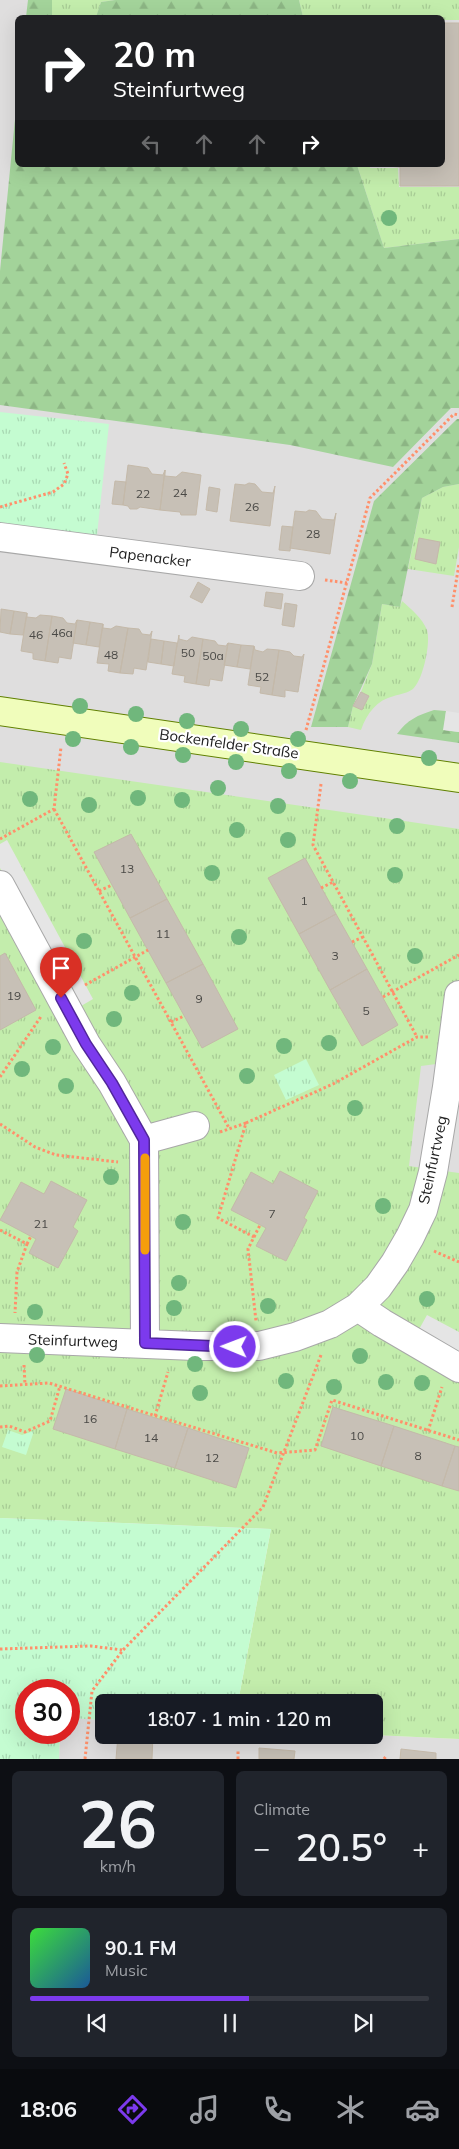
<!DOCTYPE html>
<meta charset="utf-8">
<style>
body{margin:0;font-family:Mulish,sans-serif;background:#20242c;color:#f1f3f6;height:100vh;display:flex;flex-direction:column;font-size:19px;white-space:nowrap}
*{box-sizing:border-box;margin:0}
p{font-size:16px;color:#9ea1a6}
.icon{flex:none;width:28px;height:28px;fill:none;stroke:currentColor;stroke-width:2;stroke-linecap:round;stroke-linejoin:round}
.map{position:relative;height:1759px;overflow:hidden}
.side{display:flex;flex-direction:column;gap:12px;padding:12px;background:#0d0f14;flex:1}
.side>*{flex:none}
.banner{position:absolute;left:15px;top:15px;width:430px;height:152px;border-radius:8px;box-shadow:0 5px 20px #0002;background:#202124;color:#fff;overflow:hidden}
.speed{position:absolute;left:15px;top:1679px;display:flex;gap:10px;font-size:25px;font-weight:700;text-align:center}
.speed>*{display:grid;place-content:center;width:65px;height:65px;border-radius:50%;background:#171b24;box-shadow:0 5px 20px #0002;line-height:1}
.speed .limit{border:8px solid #d22;background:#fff;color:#111}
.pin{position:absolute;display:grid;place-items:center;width:42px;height:42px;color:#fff;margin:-51px -21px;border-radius:50% 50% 50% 0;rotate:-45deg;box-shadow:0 0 5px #0007}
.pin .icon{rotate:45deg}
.me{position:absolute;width:55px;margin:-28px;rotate:271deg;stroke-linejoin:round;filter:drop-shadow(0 0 4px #0008)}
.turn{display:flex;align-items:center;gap:18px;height:105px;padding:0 15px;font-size:22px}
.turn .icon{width:65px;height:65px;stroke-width:2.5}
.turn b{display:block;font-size:35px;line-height:42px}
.lanes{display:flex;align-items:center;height:48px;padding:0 15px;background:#0003;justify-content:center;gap:25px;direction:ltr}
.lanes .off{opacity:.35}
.big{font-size:38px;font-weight:600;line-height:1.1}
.side .card{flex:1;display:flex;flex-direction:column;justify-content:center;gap:8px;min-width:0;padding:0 18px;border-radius:8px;background:#20242c}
.side .dial{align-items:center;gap:0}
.dial b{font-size:65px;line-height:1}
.song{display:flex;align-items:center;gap:15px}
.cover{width:60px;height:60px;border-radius:8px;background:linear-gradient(135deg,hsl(120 70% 55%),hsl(210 70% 35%))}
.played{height:5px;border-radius:2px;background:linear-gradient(90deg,#7c3aed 55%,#363941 55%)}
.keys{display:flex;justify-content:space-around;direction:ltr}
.heat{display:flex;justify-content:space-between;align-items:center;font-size:28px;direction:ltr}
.side .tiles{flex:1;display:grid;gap:12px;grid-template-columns:1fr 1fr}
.card:last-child{grid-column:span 2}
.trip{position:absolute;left:95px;top:1694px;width:288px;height:50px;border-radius:8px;background:#171b24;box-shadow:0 5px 20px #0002;font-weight:600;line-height:50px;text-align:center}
.tab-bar{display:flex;height:80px;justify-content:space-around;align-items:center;background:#090b0e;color:#9ea1a6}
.tab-bar .icon{width:35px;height:35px}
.tab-bar .current{color:#7c3aed}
.tab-bar b{font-size:22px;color:#f1f3f6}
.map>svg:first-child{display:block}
.residential{fill:#dfdede;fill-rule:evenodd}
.grass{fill:url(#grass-tufts)}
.forest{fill:url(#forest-firs)}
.park{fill:url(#park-tufts)}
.parking{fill:#e5e5e5}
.building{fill:#c7c0b6;stroke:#c4b9a9}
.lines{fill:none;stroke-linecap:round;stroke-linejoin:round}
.minor-casing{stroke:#a8a8a8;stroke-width:30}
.secondary-casing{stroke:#608000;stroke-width:30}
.path{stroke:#ff906b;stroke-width:3;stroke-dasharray:2.5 2.5;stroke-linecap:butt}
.minor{stroke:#fff;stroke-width:28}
.secondary{stroke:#f0fdbb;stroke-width:28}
.tree{fill:#70b77c}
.route-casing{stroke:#51269a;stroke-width:12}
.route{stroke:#7c3aed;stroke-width:9}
.slow{stroke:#f59e0b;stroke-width:9}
.labels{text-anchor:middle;stroke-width:4.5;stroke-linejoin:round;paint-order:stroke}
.number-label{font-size:12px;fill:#4a4946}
.street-label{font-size:15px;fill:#212121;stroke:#fff}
</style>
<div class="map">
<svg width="459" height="1759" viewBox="0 0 459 1759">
<defs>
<pattern id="grass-tufts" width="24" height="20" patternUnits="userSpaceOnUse" patternTransform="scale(1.25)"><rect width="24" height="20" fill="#c3edac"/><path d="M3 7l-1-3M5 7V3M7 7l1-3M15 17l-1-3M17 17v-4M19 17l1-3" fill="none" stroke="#a7cb94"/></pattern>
<pattern id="forest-firs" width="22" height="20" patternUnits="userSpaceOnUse" patternTransform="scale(1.25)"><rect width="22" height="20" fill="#a3d39a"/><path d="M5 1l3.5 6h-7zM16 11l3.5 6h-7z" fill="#8cb584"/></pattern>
<pattern id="park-tufts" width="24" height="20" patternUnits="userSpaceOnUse" patternTransform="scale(1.25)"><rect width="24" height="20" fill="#c4fcd1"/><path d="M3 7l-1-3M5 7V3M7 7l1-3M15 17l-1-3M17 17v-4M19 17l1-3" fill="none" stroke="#a8d8b3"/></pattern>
</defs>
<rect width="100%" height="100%" fill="#f2f0e8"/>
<path class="residential" d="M0,0H459V1544L271,1529L0,1518ZM18,18H442V165H18Z
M69,1718L104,1720V1735H374L459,1739V1759H59L60,1733L69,1732Z"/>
<path class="grass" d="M52,0H115L101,2L96,18L52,17Z
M299,0H459V20H443L442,18L303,17Z
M357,165H370V168H398L399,187H459V239L384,248Z
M459,484V547L454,576L408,569L422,498L443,487Z
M402,601C410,608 423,619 427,630C431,643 423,680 413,689C408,693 400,694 394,696C377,700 367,713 361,730L348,727L353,706L362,710L369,697L361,692L372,664L382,604L400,607Z
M0,762L459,829V1061L421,1066L409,1166L459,1173V1739L374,1735V1702H238L271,1529L0,1518Z"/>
<path class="forest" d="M28,0H52V17H26Z
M115,0H299L303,17H96L101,2Z
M17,99L18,165H357L384,248L459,239V408H451L393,467L290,445L0,405V271Z
M457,419H459V484L443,487L422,498L400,607L382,604L372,664L353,706L348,727H311L374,501Z
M434,710L446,711L444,730L459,732V743L397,734C407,720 418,715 434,710Z"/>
<path class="park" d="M0,412L109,424L97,535L0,524Z
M306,1059L319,1085L286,1100L274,1075Z
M8,1430L22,1435L34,1431L26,1455L2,1447Z
M0,1518L271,1529L238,1702H104V1720L69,1718V1690H26V1732L60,1733L59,1759H0Z"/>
<path class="parking" d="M446,711L459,713V732L443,730Z
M7,840L93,999L76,1009L0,868V844Z
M427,1315L459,1332V1355L417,1333Z"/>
<path class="building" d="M442,23H459V186H400V167L371,165H442Z
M128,465L148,468L152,474L163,475L165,470L160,510L140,507L137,509H130L128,506L123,505Z
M165,470V476L176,477L182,472L201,475L196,515H181L180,512L160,510Z
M115,481L126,482L123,505L112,504Z
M249,483L255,484L262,492L273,493L275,486L270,526L230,521L235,484L245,485Z
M209,487L220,489L217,512L206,510Z
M309,510L316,511L322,519L334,520L336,513L330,554L290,548L295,511L306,512Z
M282,526L293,527L290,551L279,550Z
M419,538L440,542L436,564L415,559Z
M198,582L210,589L202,603L190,597Z
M266,592L283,594L281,609L264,606Z
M285,603L297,605L294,627L282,625Z
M1,609L14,611L10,634L0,632Z
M14,611L27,613L23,635L10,634Z
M27,613V617L36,618L40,615L52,616L45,661L33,659V653L21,651Z
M52,616L63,618L67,623L75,624L77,620L71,659L59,657L58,663L45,661Z
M77,620L90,622L86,645L73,643Z
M90,622L103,624L99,647L86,645Z
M103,624V628L111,629L116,626L128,628L120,673L108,671L109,664L97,663Z
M128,628L139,629L142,634L150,635L152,631L146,670L134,668L133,674L120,673Z
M179,635V639L187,641L192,637L203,639L196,684L184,682L185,676L172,674Z
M151,639L164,641L161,664L148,662Z
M203,639L215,641L218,645L226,646L228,643L222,681L210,679L209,686L196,684Z
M164,641L177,643L174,666L161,664Z
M228,643L241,645L237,667L224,665Z
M241,645L254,646L250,669L237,667Z
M254,646L255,650L263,652L267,649L279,650L272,695L260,693L261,687L248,685Z
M279,650L290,652L294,656L302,657L304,654L298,692L285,690V697L272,695Z
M361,692L369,696L362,710L353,706Z
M131,834L167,899L130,918L94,852Z
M305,858L336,914L299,934L268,878Z
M167,899L203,964L166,983L130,918Z
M336,914L367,969L330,990L299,934Z
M5,953L36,1010L0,1030V956Z
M203,964L238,1029L202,1048L166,983Z
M367,969L398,1025L362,1046L330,990Z
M280,1171L318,1191L304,1218L307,1220L286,1261L256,1246L266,1228L231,1210L251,1172L273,1184Z
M51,1181L87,1200L73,1227L78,1231L58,1268L29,1253L36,1239L0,1220L21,1182L44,1194Z
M66,1389L127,1409L115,1449L53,1429Z
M333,1407L394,1426L381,1466L321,1446Z
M127,1409L188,1428L175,1468L115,1449Z
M394,1426L455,1446L442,1486L381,1466Z
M188,1428L249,1448L236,1488L175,1468Z
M455,1446L459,1447V1491L442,1486Z
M118,1735H153L152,1759H116Z
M259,1748L295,1751L294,1759H259Z
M401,1749L436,1753V1759H400Z"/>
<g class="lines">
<g class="minor-casing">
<path id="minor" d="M0,537L300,576
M0,885L86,1044L112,1083L144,1140L145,1343
M144,1140L195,1126
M358,1307L382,1323L459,1368
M0,1338L195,1346H259L295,1337L330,1324L358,1307L378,1287L395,1263L410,1237L423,1210L433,1172L447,1087L459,995"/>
</g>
<g class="secondary-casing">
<path id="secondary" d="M0,711L459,778"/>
</g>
<path class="path" d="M0,507L53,492L64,484L68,474L64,463
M325,580L347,583
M452,607L459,564
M306,730L370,498L454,414L459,415
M321,784L313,845L417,1037
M54,809L229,1128
M0,839L54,809L61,747
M321,888L333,882
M99,891L112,885
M352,942L363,937
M85,985L148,950
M383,997L459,955
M171,1022L184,1016
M0,1077L42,1015
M246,1123L333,1084L417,1037H428
M0,1124L35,1147L56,1155L118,1162
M220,1132L246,1123L218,1218L254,1237L248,1249L256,1321
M0,1230L27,1244L17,1272L15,1313
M254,1237L260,1225
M27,1244L31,1236
M434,1251L459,1262
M24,1365L25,1385
M0,1386L49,1383L277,1453L315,1450L332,1400L459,1440
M155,1416L168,1372
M0,1427L9,1426L25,1432L50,1421L60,1386
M428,1431L442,1387
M0,1649L91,1646L122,1650
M85,1759L92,1691L123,1650L263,1507L321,1355
M238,1759V1751
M384,1759L387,1755"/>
<use href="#minor" class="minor"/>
<use href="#secondary" class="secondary"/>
</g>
<g class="tree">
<circle cx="389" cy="218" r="8"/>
<circle cx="80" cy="706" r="8"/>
<circle cx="136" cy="714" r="8"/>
<circle cx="187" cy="721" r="8"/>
<circle cx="241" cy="729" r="8"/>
<circle cx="73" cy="739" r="8"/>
<circle cx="298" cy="739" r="8"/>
<circle cx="131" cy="747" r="8"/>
<circle cx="183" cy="755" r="8"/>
<circle cx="429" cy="758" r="8"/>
<circle cx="236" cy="762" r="8"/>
<circle cx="289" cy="771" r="8"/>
<circle cx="350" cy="781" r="8"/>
<circle cx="218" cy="788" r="8"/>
<circle cx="138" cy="798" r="8"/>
<circle cx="30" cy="799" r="8"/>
<circle cx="182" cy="800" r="8"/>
<circle cx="89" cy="805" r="8"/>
<circle cx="278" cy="806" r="8"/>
<circle cx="397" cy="826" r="8"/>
<circle cx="237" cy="830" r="8"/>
<circle cx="288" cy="840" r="8"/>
<circle cx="212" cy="873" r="8"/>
<circle cx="395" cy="875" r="8"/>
<circle cx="239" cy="937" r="8"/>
<circle cx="84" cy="941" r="8"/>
<circle cx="415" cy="956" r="8"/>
<circle cx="132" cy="993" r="8"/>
<circle cx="114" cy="1019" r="8"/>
<circle cx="329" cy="1043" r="8"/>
<circle cx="284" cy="1046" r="8"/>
<circle cx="53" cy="1047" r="8"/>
<circle cx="22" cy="1069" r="8"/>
<circle cx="247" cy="1076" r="8"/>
<circle cx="66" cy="1086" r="8"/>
<circle cx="355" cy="1108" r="8"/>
<circle cx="111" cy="1177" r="8"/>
<circle cx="383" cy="1206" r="8"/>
<circle cx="183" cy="1222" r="8"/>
<circle cx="179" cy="1283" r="8"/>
<circle cx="427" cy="1299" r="8"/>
<circle cx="268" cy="1306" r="8"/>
<circle cx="174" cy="1308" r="8"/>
<circle cx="35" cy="1312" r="8"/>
<circle cx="37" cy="1355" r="8"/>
<circle cx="360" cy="1356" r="8"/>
<circle cx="195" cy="1364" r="8"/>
<circle cx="286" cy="1381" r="8"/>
<circle cx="386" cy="1382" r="8"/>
<circle cx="422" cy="1383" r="8"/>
<circle cx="334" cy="1387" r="8"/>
<circle cx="200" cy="1393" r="8"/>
</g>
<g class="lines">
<g class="route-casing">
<path id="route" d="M61,998L86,1044L112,1083L144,1140L145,1343L235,1347"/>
</g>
<use href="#route" class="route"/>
<path class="slow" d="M145,1250V1158"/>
</g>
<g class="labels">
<g class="number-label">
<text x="180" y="497">24</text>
<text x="143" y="498">22</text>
<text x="252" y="511">26</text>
<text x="313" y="538">28</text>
<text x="62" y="637">46a</text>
<text x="36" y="639">46</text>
<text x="188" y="657">50</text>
<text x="111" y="659">48</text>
<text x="213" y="660">50a</text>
<text x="262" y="681">52</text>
<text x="127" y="873">13</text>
<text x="304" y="905">1</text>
<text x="163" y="938">11</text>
<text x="335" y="960">3</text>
<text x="14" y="1000">19</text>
<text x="199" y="1003">9</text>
<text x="366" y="1015">5</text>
<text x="272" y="1218">7</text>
<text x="41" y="1228">21</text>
<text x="90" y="1423">16</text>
<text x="357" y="1440">10</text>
<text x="151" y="1442">14</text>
<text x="418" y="1460">8</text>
<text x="212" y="1462">12</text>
</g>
<g class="street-label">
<text transform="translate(150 557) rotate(7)" y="5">Papenacker</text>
<text transform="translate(229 744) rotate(8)" y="5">Bockenfelder Straße</text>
<text transform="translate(433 1160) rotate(-78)" y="5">Steinfurtweg</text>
<text transform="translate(73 1341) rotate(2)" y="5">Steinfurtweg</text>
</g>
</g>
</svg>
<div class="speed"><div class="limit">30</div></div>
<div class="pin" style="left:61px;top:998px;background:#d93025"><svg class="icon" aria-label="arrive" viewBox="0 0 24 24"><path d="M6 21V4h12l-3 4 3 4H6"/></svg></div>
<svg class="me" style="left:235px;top:1347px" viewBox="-20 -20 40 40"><circle r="17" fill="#7c3aed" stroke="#fff" stroke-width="3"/><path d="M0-11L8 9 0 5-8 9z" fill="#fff"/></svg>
<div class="trip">18:07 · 1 min · 120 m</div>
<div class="banner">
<div class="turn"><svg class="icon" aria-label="right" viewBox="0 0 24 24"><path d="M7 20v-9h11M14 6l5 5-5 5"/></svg><div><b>20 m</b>Steinfurtweg</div></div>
<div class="lanes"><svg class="icon off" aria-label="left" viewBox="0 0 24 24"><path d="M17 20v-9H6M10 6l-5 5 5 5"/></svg><svg class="icon off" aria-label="ahead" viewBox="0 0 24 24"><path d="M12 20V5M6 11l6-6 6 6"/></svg><svg class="icon off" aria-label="ahead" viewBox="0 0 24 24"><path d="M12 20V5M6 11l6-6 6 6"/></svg><svg class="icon" aria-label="right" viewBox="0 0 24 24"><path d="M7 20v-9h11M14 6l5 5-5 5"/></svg></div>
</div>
</div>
<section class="side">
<div class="tiles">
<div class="card dial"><b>26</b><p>km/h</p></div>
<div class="card"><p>Climate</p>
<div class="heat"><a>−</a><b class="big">20.5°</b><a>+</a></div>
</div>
<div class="card">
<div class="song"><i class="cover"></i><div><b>90.1 FM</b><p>Music</p></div></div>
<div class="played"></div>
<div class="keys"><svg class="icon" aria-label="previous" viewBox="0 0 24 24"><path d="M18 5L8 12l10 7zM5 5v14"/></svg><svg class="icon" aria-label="pause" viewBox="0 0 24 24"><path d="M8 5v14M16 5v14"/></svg><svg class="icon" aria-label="next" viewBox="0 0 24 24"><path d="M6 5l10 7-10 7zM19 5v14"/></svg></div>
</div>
</div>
</section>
<nav class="tab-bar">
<b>18:06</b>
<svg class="icon current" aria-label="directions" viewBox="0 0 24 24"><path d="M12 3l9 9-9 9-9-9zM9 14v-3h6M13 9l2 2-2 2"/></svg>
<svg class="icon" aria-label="music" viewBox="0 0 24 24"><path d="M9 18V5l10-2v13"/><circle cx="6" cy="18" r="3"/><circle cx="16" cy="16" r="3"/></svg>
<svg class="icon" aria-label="phone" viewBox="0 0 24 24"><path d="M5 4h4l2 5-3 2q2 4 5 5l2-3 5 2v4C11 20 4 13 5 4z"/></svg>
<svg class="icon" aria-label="climate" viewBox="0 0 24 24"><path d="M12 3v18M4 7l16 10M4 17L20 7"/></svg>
<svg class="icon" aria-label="car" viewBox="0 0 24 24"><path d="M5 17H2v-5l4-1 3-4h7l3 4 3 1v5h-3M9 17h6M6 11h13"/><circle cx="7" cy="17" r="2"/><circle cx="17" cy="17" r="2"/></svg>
</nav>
